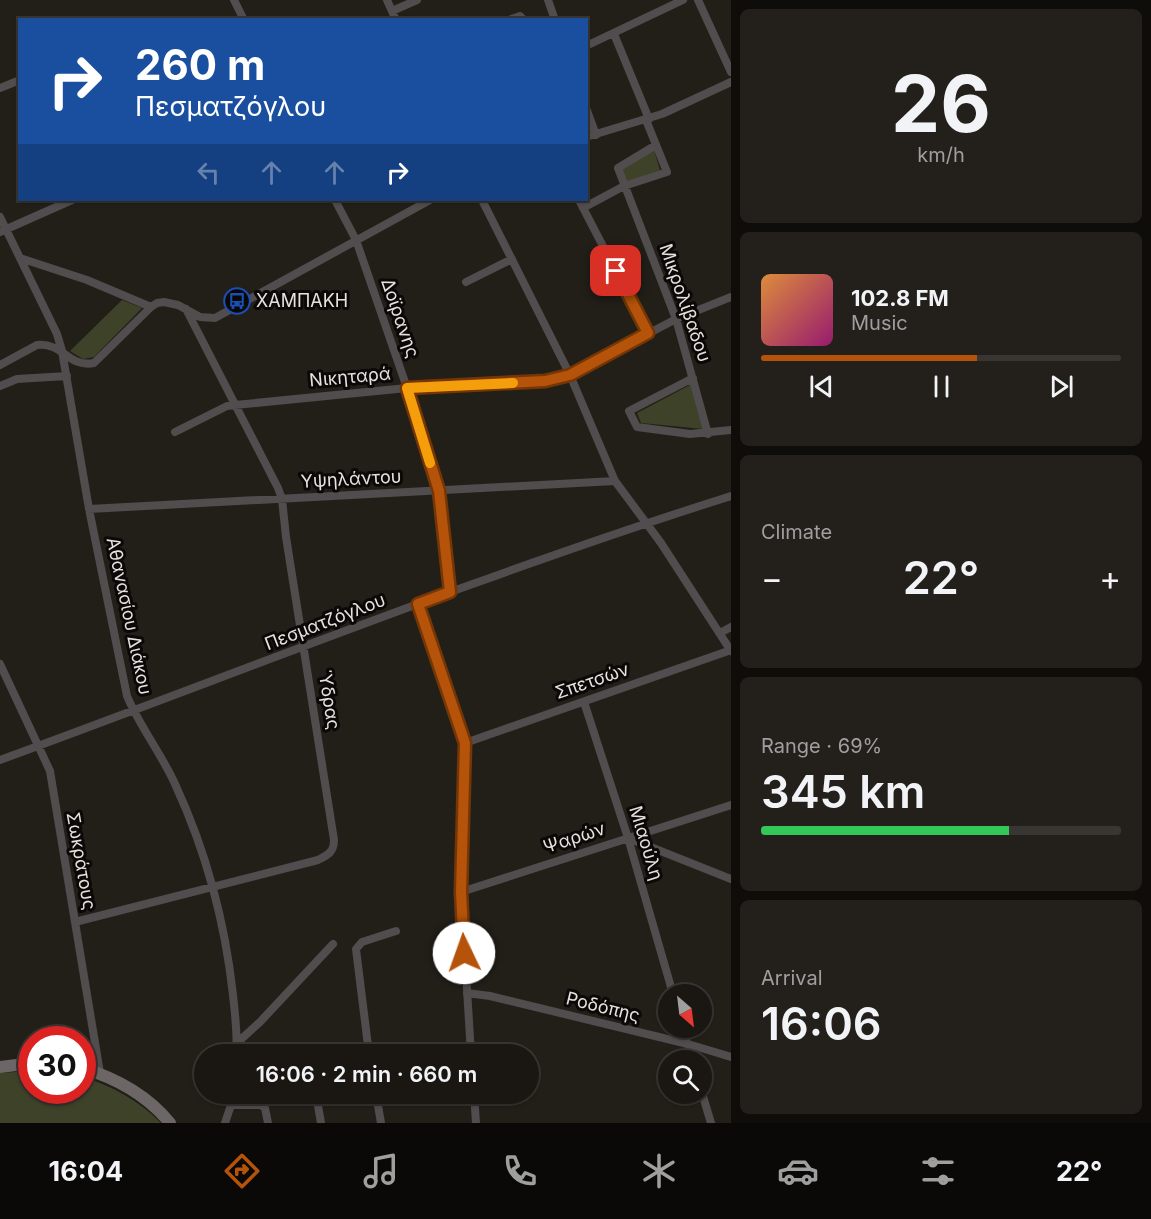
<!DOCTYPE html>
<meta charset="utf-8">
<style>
body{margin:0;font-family:Inter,sans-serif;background:#23201c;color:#f1f3f6;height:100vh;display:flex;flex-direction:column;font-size:22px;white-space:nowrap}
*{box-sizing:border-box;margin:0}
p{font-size:20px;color:#9f9fa0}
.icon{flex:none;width:33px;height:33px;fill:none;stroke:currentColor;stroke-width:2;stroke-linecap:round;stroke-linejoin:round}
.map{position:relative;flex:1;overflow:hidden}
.panel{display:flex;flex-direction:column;gap:9px;padding:9px;background:#0e0d0a;width:420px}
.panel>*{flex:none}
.hud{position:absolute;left:18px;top:18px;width:570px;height:183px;border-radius:0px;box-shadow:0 2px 4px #0004,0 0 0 2px #383633;background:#1a4fa0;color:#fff;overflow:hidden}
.needle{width:39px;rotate:152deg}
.controls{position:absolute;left:658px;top:984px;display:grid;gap:12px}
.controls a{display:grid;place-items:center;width:54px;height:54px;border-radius:50%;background:#1a1713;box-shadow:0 2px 4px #0004,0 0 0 2px #383633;font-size:30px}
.speed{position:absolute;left:18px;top:1026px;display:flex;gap:12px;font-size:30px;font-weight:700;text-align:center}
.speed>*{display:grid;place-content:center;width:78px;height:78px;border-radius:50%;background:#1a1713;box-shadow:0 2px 4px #0004,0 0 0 2px #383633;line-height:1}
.speed .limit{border:9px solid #d22;background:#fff;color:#111}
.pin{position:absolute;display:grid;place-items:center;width:51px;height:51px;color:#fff;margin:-26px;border-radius:12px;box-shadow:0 3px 9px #0006}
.me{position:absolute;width:66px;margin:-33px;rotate:357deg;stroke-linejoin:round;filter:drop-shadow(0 0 4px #0008)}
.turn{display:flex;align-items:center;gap:21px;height:126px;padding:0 18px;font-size:27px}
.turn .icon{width:78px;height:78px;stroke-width:2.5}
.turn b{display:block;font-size:42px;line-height:51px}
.lanes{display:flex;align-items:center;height:57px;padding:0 18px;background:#0003;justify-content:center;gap:30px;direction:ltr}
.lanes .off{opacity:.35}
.big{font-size:45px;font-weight:600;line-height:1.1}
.panel .widget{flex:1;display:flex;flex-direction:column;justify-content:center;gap:9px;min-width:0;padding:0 21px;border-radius:9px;background:#23201c}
.panel .dial{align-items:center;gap:0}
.dial b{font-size:78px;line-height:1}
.song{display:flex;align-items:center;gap:18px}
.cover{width:72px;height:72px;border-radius:9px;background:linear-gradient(135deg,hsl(30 70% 55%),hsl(320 70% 35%))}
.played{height:6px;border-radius:3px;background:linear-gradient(90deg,#b45309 60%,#383633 60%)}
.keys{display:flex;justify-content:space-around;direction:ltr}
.heat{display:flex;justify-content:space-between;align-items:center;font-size:33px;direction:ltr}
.charge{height:9px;border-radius:4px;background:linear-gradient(90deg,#34c759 69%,#383633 0)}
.trip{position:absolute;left:194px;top:1044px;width:345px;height:60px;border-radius:30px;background:#1a1713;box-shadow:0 2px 4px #0004,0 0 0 2px #383633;font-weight:600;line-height:60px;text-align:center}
.tabs{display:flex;height:96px;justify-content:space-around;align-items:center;background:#0a0908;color:#9f9fa0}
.tabs .icon{width:42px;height:42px}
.tabs .selected{color:#b45309}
.tabs b{font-size:27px;color:#f1f3f6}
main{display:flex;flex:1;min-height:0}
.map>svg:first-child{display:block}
.green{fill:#3d4229}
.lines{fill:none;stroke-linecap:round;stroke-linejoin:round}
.street{stroke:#514c4d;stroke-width:8}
.secondary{stroke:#6c6666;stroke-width:12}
.route-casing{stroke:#753606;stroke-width:15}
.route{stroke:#b45309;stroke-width:10}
.slow{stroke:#f59e0b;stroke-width:10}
.labels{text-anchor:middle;stroke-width:6;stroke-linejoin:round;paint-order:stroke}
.poi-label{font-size:18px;fill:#e6e3df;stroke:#0a0907;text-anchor:start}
.street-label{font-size:18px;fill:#e6e3df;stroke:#0a0907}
</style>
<main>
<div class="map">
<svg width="731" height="1123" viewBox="0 0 731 1123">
<rect width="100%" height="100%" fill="#221f19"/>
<path class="green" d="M654,150L660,170L626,182L621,170Z
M122,300L142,308L94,357L83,359L70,351Z
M692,384L703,429L641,423L637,413Z
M31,1071L32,1090H82L83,1077C113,1086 139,1101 161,1123H0V1073Z"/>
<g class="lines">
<path class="street" d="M234,0L244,20
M387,0L396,20
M548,0L555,20
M698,0L731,72
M392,11L417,0
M509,20L520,16L524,20
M614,34L649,119
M586,46L683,0
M0,88L20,80
M586,108L596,135
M586,137L662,114L731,82
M656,145L618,168L676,319L708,434
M335,200L356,240L407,388L439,491L450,592
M482,200L570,375L615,481L661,543L731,651
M579,200L648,333
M583,208L624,186L667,172L646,120
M0,217L57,334L62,351L89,509L127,696C140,727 161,753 175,784C206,851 225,922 233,995C235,1015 238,1035 236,1054
M0,232L72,200
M20,258L87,280L151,307
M466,282L512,259
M0,365L37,345C63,342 68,368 94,363L151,307L157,303L164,302L178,305L200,317L215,318L430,200
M693,378L629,411L637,427L690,434L731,430
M0,386L17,379L67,376
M175,432L227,406L235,405L407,388L545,382L570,375L676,319L731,297
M89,509L615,481
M419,604L465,743L461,892L471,1054
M720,633L731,627
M0,664L50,771L100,1073
M584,702L628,838L673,994
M465,743L731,650
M0,760C243,671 484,574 731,496
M628,838L731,879
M461,892L731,805
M75,922L318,860C328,855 334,852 334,840L286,537L282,499L278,488L186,309
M467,993L490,996L688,1044L731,1057
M683,1028L692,1060
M238,1042L260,1022L333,944
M369,1054L356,949L362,942L396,931
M702,1093L711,1123
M316,1094L321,1123
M376,1094L381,1123
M474,1094L476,1123
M231,1105H261L265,1108L268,1123
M225,1123L231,1105L232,1094"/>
<path class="secondary" d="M0,1067L32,1063
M82,1068C116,1078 147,1095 170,1123"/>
</g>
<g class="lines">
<g class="route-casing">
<path id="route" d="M464,953L461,892L465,743L418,604L450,592L439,491L407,388L545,381L570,375L648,333L616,271"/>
</g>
<use href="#route" class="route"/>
<path class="slow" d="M430,463L407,388L513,383"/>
</g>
<defs>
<g id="bus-ring" transform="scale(1.35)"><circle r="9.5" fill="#0a0907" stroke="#1a4fb4" stroke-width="1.5"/><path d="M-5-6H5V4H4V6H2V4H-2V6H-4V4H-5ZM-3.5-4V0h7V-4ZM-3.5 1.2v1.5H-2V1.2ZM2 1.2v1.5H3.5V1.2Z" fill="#1a4fb4"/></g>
</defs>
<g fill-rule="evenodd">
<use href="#bus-ring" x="237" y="301"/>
</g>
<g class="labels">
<g class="poi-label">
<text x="256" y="307">ΧΑΜΠΑΚΗ</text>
</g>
<g class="street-label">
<text transform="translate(685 303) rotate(71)" y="6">Μικρολίβαδου</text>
<text transform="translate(400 318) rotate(71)" y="6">Δοϊρανης</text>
<text transform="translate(350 377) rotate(-5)" y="6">Νικηταρά</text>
<text transform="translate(351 479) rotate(-3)" y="6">Υψηλάντου</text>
<text transform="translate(129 616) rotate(78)" y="6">Αθανασίου Διάκου</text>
<text transform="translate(325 622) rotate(-21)" y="6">Πεσματζόγλου</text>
<text transform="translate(592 681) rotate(-19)" y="6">Σπετσών</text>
<text transform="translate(329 700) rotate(81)" y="6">Ύδρας</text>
<text transform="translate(574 838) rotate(-18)" y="6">Ψαρών</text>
<text transform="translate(646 843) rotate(73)" y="6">Μιαούλη</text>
<text transform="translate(81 861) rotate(80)" y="6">Σωκράτους</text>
<text transform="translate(603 1007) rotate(14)" y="6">Ροδόπης</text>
</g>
</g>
</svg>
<div class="controls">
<a><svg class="needle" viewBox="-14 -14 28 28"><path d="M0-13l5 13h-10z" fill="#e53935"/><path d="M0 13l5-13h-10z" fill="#9f9fa0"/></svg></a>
<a><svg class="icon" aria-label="search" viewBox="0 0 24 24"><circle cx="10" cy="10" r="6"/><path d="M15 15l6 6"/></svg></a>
</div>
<div class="speed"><div class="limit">30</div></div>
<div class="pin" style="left:616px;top:271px;background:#d93025"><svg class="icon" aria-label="arrive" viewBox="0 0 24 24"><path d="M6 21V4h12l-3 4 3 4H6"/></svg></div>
<svg class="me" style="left:464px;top:953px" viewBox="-20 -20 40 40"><circle r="19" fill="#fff"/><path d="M0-13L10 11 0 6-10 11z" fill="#b45309"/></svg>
<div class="trip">16:06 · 2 min · 660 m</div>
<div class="hud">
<div class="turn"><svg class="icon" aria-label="right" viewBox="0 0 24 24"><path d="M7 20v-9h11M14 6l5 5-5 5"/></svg><div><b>260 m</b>Πεσματζόγλου</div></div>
<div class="lanes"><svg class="icon off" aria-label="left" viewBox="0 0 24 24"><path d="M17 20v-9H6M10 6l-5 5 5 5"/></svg><svg class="icon off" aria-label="ahead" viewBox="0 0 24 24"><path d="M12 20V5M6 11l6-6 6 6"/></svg><svg class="icon off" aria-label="ahead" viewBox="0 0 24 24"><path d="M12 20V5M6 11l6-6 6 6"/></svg><svg class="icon" aria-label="right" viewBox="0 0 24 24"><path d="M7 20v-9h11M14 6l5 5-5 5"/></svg></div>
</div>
</div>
<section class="panel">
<div class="widget dial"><b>26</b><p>km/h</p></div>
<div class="widget">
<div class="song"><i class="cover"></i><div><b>102.8 FM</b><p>Music</p></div></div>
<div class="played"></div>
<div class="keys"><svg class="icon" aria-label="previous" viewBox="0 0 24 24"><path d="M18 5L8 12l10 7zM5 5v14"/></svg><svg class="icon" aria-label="pause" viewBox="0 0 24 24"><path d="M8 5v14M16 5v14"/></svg><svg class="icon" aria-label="next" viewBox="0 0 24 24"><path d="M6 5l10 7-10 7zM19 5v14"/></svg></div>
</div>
<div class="widget"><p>Climate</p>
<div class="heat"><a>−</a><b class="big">22°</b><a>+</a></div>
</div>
<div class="widget"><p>Range · 69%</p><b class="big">345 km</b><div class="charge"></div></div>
<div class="widget"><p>Arrival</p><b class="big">16:06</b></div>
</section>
</main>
<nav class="tabs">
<b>16:04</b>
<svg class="icon selected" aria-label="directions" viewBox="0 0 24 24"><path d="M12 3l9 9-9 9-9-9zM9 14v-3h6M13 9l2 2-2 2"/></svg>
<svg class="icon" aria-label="music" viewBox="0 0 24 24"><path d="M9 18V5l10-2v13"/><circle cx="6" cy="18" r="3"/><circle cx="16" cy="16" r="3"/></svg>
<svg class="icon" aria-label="phone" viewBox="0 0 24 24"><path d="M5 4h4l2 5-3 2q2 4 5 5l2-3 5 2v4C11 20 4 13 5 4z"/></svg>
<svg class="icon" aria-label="climate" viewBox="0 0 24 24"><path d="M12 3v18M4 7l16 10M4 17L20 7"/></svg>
<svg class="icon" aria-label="car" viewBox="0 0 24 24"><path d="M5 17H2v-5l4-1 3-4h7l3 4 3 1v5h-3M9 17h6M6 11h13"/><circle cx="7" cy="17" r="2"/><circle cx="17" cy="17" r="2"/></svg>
<svg class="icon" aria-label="filters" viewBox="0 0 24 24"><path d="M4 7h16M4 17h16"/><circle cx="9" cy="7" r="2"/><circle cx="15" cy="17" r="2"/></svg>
<b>22°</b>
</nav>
